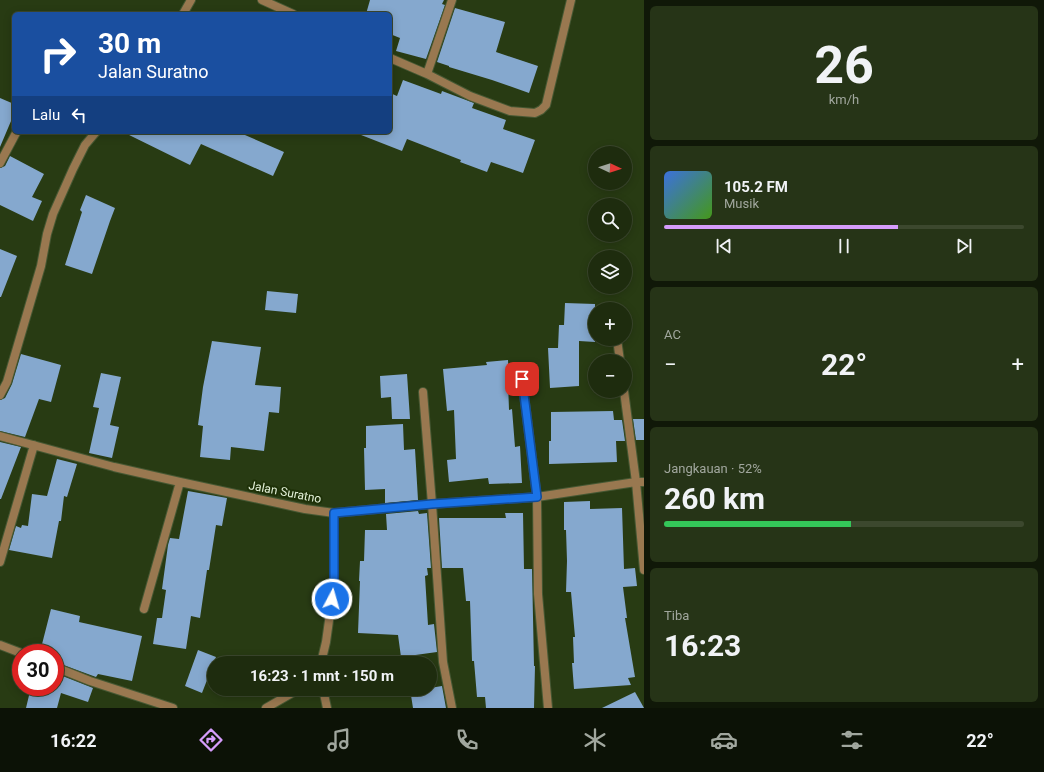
<!DOCTYPE html>
<html lang="id">
<meta charset="utf-8">
<style>
body{margin:0;font-family:Roboto,sans-serif;background:#263417;color:#f1f3f6;height:100vh;display:flex;flex-direction:column;font-size:15px;white-space:nowrap}
*{box-sizing:border-box;margin:0}
p{font-size:13px;color:#a1a79e}
.icon{flex:none;width:22px;height:22px;fill:none;stroke:currentColor;stroke-width:2;stroke-linecap:round;stroke-linejoin:round}
.map{position:relative;flex:1;overflow:hidden}
.panel{display:flex;flex-direction:column;gap:6px;padding:6px;background:#101808;width:400px}
.panel>*{flex:none}
.banner{position:absolute;left:12px;top:12px;width:380px;height:122px;border-radius:6px;box-shadow:0 2px 10px #0003,0 0 0 1px #3c482e;background:#1a4fa0;color:#fff;overflow:hidden}
.needle{width:26px;rotate:94deg}
.buttons{position:absolute;left:588px;top:146px;display:grid;gap:8px}
.buttons a{display:grid;place-items:center;width:44px;height:44px;border-radius:50%;background:#1e2c0e;box-shadow:0 2px 10px #0003,0 0 0 1px #3c482e;font-size:20px}
.speed{position:absolute;left:12px;top:644px;display:flex;gap:8px;font-size:20px;font-weight:700;text-align:center}
.speed>*{display:grid;place-content:center;width:52px;height:52px;border-radius:50%;background:#1e2c0e;box-shadow:0 2px 10px #0003,0 0 0 1px #3c482e;line-height:1}
.speed .limit{border:6px solid #d22;background:#fff;color:#111}
.pin{position:absolute;display:grid;place-items:center;width:34px;height:34px;color:#fff;margin:-17px;border-radius:8px;box-shadow:0 2px 6px #0006}
.me{position:absolute;width:44px;margin:-22px;rotate:6deg;stroke-linejoin:round;filter:drop-shadow(0 0 3px #0008)}
.turn{display:flex;align-items:center;gap:14px;height:84px;padding:0 20px;font-size:18px}
.turn .icon{width:52px;height:52px;stroke-width:2.5}
.turn b{display:block;font-size:28px;line-height:34px}
.then{display:flex;align-items:center;height:38px;padding:0 20px;background:#0003;gap:8px;font-size:15px}
.big{font-size:30px;font-weight:700;line-height:1.1}
.panel .tile{flex:1;display:flex;flex-direction:column;justify-content:center;gap:6px;min-width:0;padding:0 14px;border-radius:6px;background:#263417}
.panel .dial{align-items:center;gap:0}
.dial b{font-size:52px;line-height:1}
.song{display:flex;align-items:center;gap:12px}
.cover{width:48px;height:48px;border-radius:6px;background:linear-gradient(135deg,hsl(220 70% 55%),hsl(100 70% 35%))}
.played{height:4px;border-radius:2px;background:linear-gradient(90deg,#d59cfb 65%,#3c482e 65%)}
.keys{display:flex;justify-content:space-around;direction:ltr}
.heat{display:flex;justify-content:space-between;align-items:center;font-size:22px;direction:ltr}
.charge{height:6px;border-radius:3px;background:linear-gradient(90deg,#34c759 52%,#3c482e 0)}
.trip{position:absolute;left:207px;top:656px;width:230px;height:40px;border-radius:20px;background:#1e2c0e;box-shadow:0 2px 10px #0003,0 0 0 1px #3c482e;font-weight:700;line-height:40px;text-align:center}
.tabs{display:flex;height:64px;justify-content:space-around;align-items:center;background:#0c1206;color:#a1a79e}
.tabs .icon{width:28px;height:28px}
.tabs .current{color:#d59cfb}
.tabs b{font-size:18px;color:#f1f3f6}
main{display:flex;flex:1;min-height:0}
.map>svg:first-child{display:block}
.building{fill:#85a8ce}
.lines{fill:none;stroke-linecap:round;stroke-linejoin:round}
.minor-casing{stroke:#465833;stroke-width:10}
.minor{stroke:#997850;stroke-width:8}
.route-casing{stroke:#114b97;stroke-width:10}
.route{stroke:#1a73e8;stroke-width:7}
.labels{text-anchor:middle;stroke-width:4;stroke-linejoin:round;paint-order:stroke}
.street-label{font-size:12px;fill:#e5f2da;stroke:#1e3108}
</style>
<main>
<div class="map">
<svg width="644" height="708" viewBox="0 0 644 708">
<rect width="100%" height="100%" fill="#283b13"/>
<path class="building" d="M370,0H444L442,4L445,5L426,59L396,51L400,38L390,34V14H366Z
M455,8L505,22L496,52L538,66L529,93L492,80L449,67V66L437,62Z
M403,80L441,94L442,91L474,103L472,108L506,120L503,129L535,140L523,173L491,162L487,172L460,162L461,160L407,139L402,151L356,133L390,132V93L397,96Z
M0,98L14,104V114L0,147Z
M123,132H238L284,152L273,176L201,144L190,165Z
M10,156L44,174L32,197L42,201L33,221L0,205V168L5,166Z
M86,195L115,208L110,221L92,274L65,265L82,212L80,210Z
M0,249L17,256L1,297H0Z
M267,291L298,294L296,313L265,310Z
M565,303L595,304V342L579,341V386L550,388L548,348H558L559,325H564Z
M212,341L261,347L255,385L281,387L279,413L269,412L264,451L231,447L230,460L200,457L203,426L198,425L203,387Z
M21,354L61,365L51,402L39,399L25,437L0,431V400L5,398L12,384Z
M508,360L509,382H508L509,410L512,409L515,447L520,446L522,483L489,484L488,478L449,482L447,460L456,459L454,410L447,411L443,369L487,365L486,362Z
M101,373L121,377L110,425L119,427L112,458L89,453L99,408L93,407Z
M407,374L410,419H392L391,397L381,398L380,376Z
M613,411L614,420H622L625,441H616L617,462L549,464V441H551V412Z
M633,419H644V440H636Z
M403,424L404,450L415,449L418,500L385,503V489L365,490L364,448H366V426Z
M0,442L21,447L1,499H0Z
M57,459L77,464L67,497L64,496L61,521H59L52,558L9,550L16,526L21,528L22,525L28,526L32,494L47,496Z
M188,491L227,498L222,526L216,525L209,570H207L200,618L191,616L186,649L153,644L157,618H162L166,590L162,589L168,545L170,538L179,539Z
M590,501V509L622,508L624,569L635,568L637,586L623,587L627,618H625L635,677L628,678L631,685L574,689L572,663H574L573,637H575L571,592H566L567,561L566,530H564V502Z
M418,511L419,514L427,513L431,568H427L428,575L425,576L428,625L434,624L437,652L401,657L398,635L358,633L360,581H359L360,561H364L365,530H387L386,514Z
M505,513H523L524,569H532L534,666H535L534,708H486L485,697H477L474,661H472L470,601H466L463,568H442L439,518H506Z
M51,609L80,616L79,622L142,636L132,681L98,674L96,677L55,662V653L40,652Z
M198,650L216,657L202,693L185,686Z
M55,673L93,688L88,702L61,693L57,708H26L31,687H55Z
M442,686L446,708H413L410,689H430V688Z
M635,692L644,708H602Z"/>
<g class="lines">
<g class="minor-casing">
<path id="minor" d="M262,0L293,14
M183,14L191,0
M390,58L427,74L470,96L510,111L535,113L541,110L546,105L571,0
M427,74L452,0
M0,163L16,133
M617,339L620,361
M522,379L537,497L538,594L548,708
M624,391L636,482L644,570
M423,392L432,504L443,662L452,708
M0,395L7,382L41,266L47,234L53,214L73,169L85,145L96,132
M0,436L114,467L180,482L305,509L334,513L432,504L537,497L636,482H644
M0,562L34,445
M144,609L180,482
M0,645L21,653
M321,663L326,642L334,585V513
M55,667L90,681L173,708
M323,689L327,708
M266,708L299,689"/>
</g>
<use href="#minor" class="minor"/>
</g>
<g class="lines">
<g class="route-casing">
<path id="route" d="M332,599L334,585V513L432,504L537,497L522,379"/>
</g>
<use href="#route" class="route"/>
</g>
<g class="labels">
<g class="street-label">
<text transform="translate(285 492) rotate(11)" y="4">Jalan Suratno</text>
</g>
</g>
</svg>
<div class="buttons">
<a><svg class="needle" viewBox="-14 -14 28 28"><path d="M0-13l5 13h-10z" fill="#e53935"/><path d="M0 13l5-13h-10z" fill="#a1a79e"/></svg></a>
<a><svg class="icon" aria-label="search" viewBox="0 0 24 24"><circle cx="10" cy="10" r="6"/><path d="M15 15l6 6"/></svg></a>
<a><svg class="icon" aria-label="layers" viewBox="0 0 24 24"><path d="M12 4l9 5-9 5-9-5zM3 14l9 5 9-5"/></svg></a>
<a>+</a>
<a>−</a>
</div>
<div class="speed"><div class="limit">30</div></div>
<div class="pin" style="left:522px;top:379px;background:#d93025"><svg class="icon" aria-label="arrive" viewBox="0 0 24 24"><path d="M6 21V4h12l-3 4 3 4H6"/></svg></div>
<svg class="me" style="left:332px;top:599px" viewBox="-20 -20 40 40"><circle r="17" fill="#1a73e8" stroke="#fff" stroke-width="3"/><path d="M0-11L8 9 0 5-8 9z" fill="#fff"/></svg>
<div class="trip">16:23 · 1 mnt · 150 m</div>
<div class="banner">
<div class="turn"><svg class="icon" aria-label="right" viewBox="0 0 24 24"><path d="M7 20v-9h11M14 6l5 5-5 5"/></svg><div><b>30 m</b>Jalan Suratno</div></div>
<div class="then">Lalu<svg class="icon" aria-label="left" viewBox="0 0 24 24"><path d="M17 20v-9H6M10 6l-5 5 5 5"/></svg></div>
</div>
</div>
<section class="panel">
<div class="tile dial"><b>26</b><p>km/h</p></div>
<div class="tile">
<div class="song"><i class="cover"></i><div><b>105.2 FM</b><p>Musik</p></div></div>
<div class="played"></div>
<div class="keys"><svg class="icon" aria-label="previous" viewBox="0 0 24 24"><path d="M18 5L8 12l10 7zM5 5v14"/></svg><svg class="icon" aria-label="pause" viewBox="0 0 24 24"><path d="M8 5v14M16 5v14"/></svg><svg class="icon" aria-label="next" viewBox="0 0 24 24"><path d="M6 5l10 7-10 7zM19 5v14"/></svg></div>
</div>
<div class="tile"><p>AC</p>
<div class="heat"><a>−</a><b class="big">22°</b><a>+</a></div>
</div>
<div class="tile"><p>Jangkauan · 52%</p><b class="big">260 km</b><div class="charge"></div></div>
<div class="tile"><p>Tiba</p><b class="big">16:23</b></div>
</section>
</main>
<nav class="tabs">
<b>16:22</b>
<svg class="icon current" aria-label="directions" viewBox="0 0 24 24"><path d="M12 3l9 9-9 9-9-9zM9 14v-3h6M13 9l2 2-2 2"/></svg>
<svg class="icon" aria-label="music" viewBox="0 0 24 24"><path d="M9 18V5l10-2v13"/><circle cx="6" cy="18" r="3"/><circle cx="16" cy="16" r="3"/></svg>
<svg class="icon" aria-label="phone" viewBox="0 0 24 24"><path d="M5 4h4l2 5-3 2q2 4 5 5l2-3 5 2v4C11 20 4 13 5 4z"/></svg>
<svg class="icon" aria-label="climate" viewBox="0 0 24 24"><path d="M12 3v18M4 7l16 10M4 17L20 7"/></svg>
<svg class="icon" aria-label="car" viewBox="0 0 24 24"><path d="M5 17H2v-5l4-1 3-4h7l3 4 3 1v5h-3M9 17h6M6 11h13"/><circle cx="7" cy="17" r="2"/><circle cx="17" cy="17" r="2"/></svg>
<svg class="icon" aria-label="filters" viewBox="0 0 24 24"><path d="M4 7h16M4 17h16"/><circle cx="9" cy="7" r="2"/><circle cx="15" cy="17" r="2"/></svg>
<b>22°</b>
</nav>
